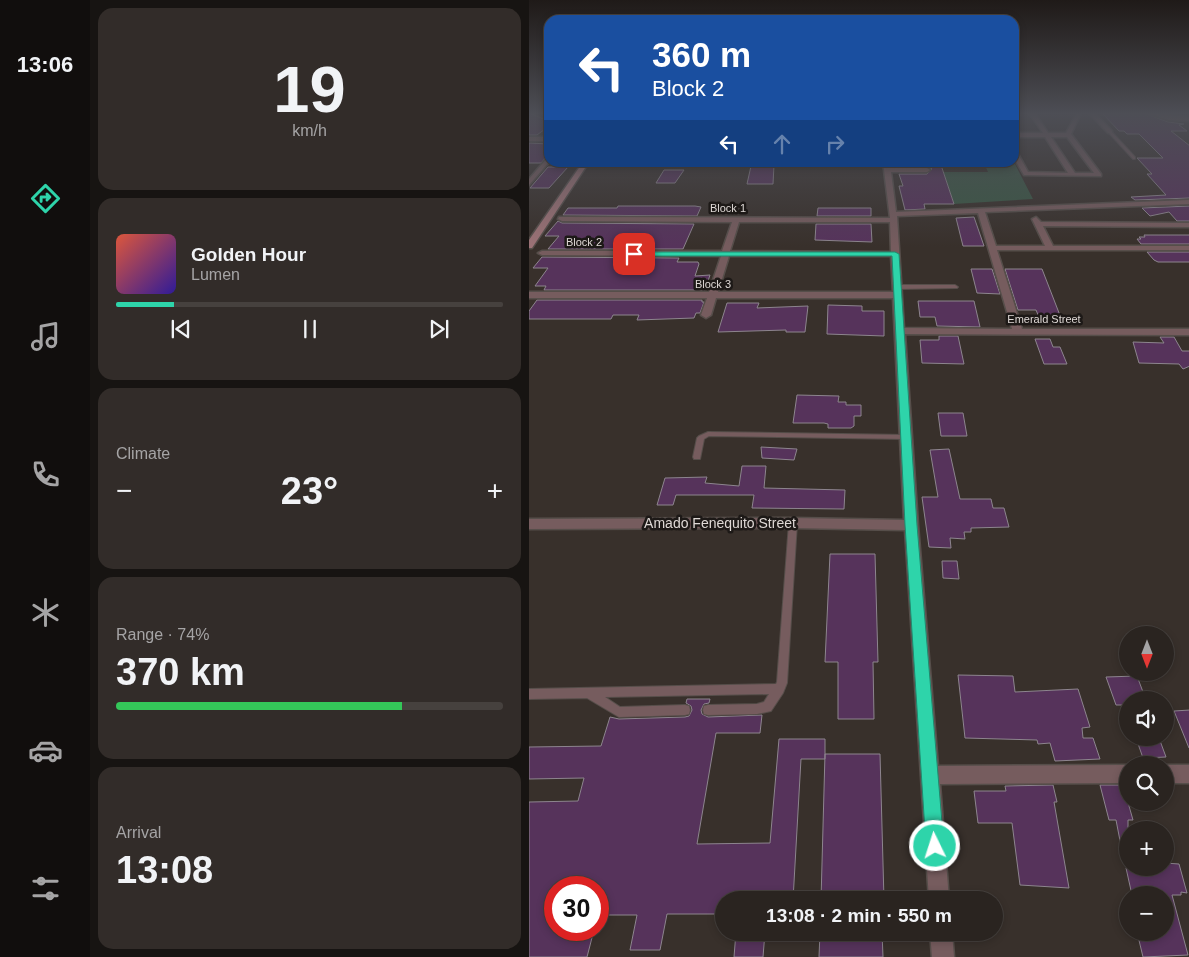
<!DOCTYPE html>
<meta charset="utf-8">
<style>
body{margin:0;font-family:Helvetica,sans-serif;background:#322c29;color:#f1f3f6;height:100vh;display:flex;flex-direction:column;font-size:19px;white-space:nowrap}
*{box-sizing:border-box;margin:0}
p{font-size:16px;color:#a5a4a5}
.icon{flex:none;width:28px;height:28px;fill:none;stroke:currentColor;stroke-width:2;stroke-linecap:round;stroke-linejoin:round}
.map{position:relative;flex:1;overflow:hidden}
.drawer{display:flex;flex-direction:column;gap:8px;padding:8px;background:#171412;width:439px}
.drawer>*{flex:none}
.top-card{position:absolute;left:15px;top:15px;width:475px;height:152px;border-radius:15px;box-shadow:0 2px 8px #0003,0 0 0 1px #46413e;background:#1a4fa0;color:#fff;overflow:hidden}
.needle{width:32px;rotate:180deg}
.buttons{position:absolute;left:590px;top:626px;display:grid;gap:10px}
.buttons a{display:grid;place-items:center;width:55px;height:55px;border-radius:50%;background:#2a2420;box-shadow:0 2px 8px #0003,0 0 0 1px #46413e;font-size:25px}
.speed{position:absolute;left:15px;top:876px;display:flex;gap:10px;font-size:25px;font-weight:700;text-align:center}
.speed>*{display:grid;place-content:center;width:65px;height:65px;border-radius:50%;background:#2a2420;box-shadow:0 2px 8px #0003,0 0 0 1px #46413e;line-height:1}
.speed .limit{border:8px solid #d22;background:#fff;color:#111}
.pin{position:absolute;display:grid;place-items:center;width:42px;height:42px;color:#fff;margin:-21px;border-radius:10px;box-shadow:0 2px 8px #0006}
.me{position:absolute;width:55px;margin:-28px;rotate:356deg;stroke-linejoin:round;filter:drop-shadow(0 0 4px #0008)}
.turn{display:flex;align-items:center;gap:18px;height:105px;padding:0 25px;font-size:22px}
.turn .icon{width:65px;height:65px;stroke-width:2.5}
.turn b{display:block;font-size:35px;line-height:42px}
.lanes{display:flex;align-items:center;height:48px;padding:0 25px;background:#0003;justify-content:center;gap:25px;direction:ltr}
.lanes .off{opacity:.35}
.big{font-size:38px;font-weight:700;line-height:1.1}
.drawer .card{flex:1;display:flex;flex-direction:column;justify-content:center;gap:8px;min-width:0;padding:0 18px;border-radius:15px;background:#322c29}
.drawer .dial{align-items:center;gap:0}
.dial b{font-size:65px;line-height:1}
.song{display:flex;align-items:center;gap:15px}
.cover{width:60px;height:60px;border-radius:8px;background:linear-gradient(135deg,hsl(10 70% 55%),hsl(250 70% 35%))}
.played{height:5px;border-radius:2px;background:linear-gradient(90deg,#2ed4aa 15%,#46413e 15%)}
.keys{display:flex;justify-content:space-around;direction:ltr}
.heat{display:flex;justify-content:space-between;align-items:center;font-size:28px;direction:ltr}
.charge{height:8px;border-radius:4px;background:linear-gradient(90deg,#34c759 74%,#46413e 0)}
.trip{position:absolute;left:186px;top:891px;width:288px;height:50px;border-radius:25px;background:#2a2420;box-shadow:0 2px 8px #0003,0 0 0 1px #46413e;font-weight:700;line-height:50px;text-align:center}
main{display:flex;flex:1;min-height:0}
.tabs{display:flex;flex-direction:column;width:90px;justify-content:space-around;align-items:center;background:#110e0d;color:#a5a4a5}
.tabs .icon{width:35px;height:35px}
.tabs .current{color:#2ed4aa}
.tabs b{font-size:22px;color:#f1f3f6}
.map>svg:first-child{display:block}
.green{fill:#3a5744}
.building{fill:#56335b;stroke:#8d858e}
.lines{fill:none;stroke-linecap:round;stroke-linejoin:round}
.lane-casing{stroke:#564e4a;stroke-width:2}
.street-casing{stroke:#564e4a;stroke-width:3}
.secondary-casing{stroke:#564e4a;stroke-width:3}
.lane{fill:#765c5e;fill-rule:evenodd}
.street{fill:#765c5e;fill-rule:evenodd}
.secondary{fill:#9c7276;fill-rule:evenodd}
.route{fill:#2ed4aa;stroke:#1e8a6e}
.labels{text-anchor:middle;stroke-width:5;stroke-linejoin:round;paint-order:stroke}
.far-street-label{font-size:11px;fill:#dfd9d6;stroke:#1d1917}
.street-label{font-size:14px;fill:#dfd9d6;stroke:#1d1917}
</style>
<main>
<nav class="tabs">
<b>13:06</b>
<svg class="icon current" aria-label="directions" viewBox="0 0 24 24"><path d="M12 3l9 9-9 9-9-9zM9 14v-3h6M13 9l2 2-2 2"/></svg>
<svg class="icon" aria-label="music" viewBox="0 0 24 24"><path d="M9 18V5l10-2v13"/><circle cx="6" cy="18" r="3"/><circle cx="16" cy="16" r="3"/></svg>
<svg class="icon" aria-label="phone" viewBox="0 0 24 24"><path d="M5 4h4l2 5-3 2q2 4 5 5l2-3 5 2v4C11 20 4 13 5 4z"/></svg>
<svg class="icon" aria-label="climate" viewBox="0 0 24 24"><path d="M12 3v18M4 7l16 10M4 17L20 7"/></svg>
<svg class="icon" aria-label="car" viewBox="0 0 24 24"><path d="M5 17H2v-5l4-1 3-4h7l3 4 3 1v5h-3M9 17h6M6 11h13"/><circle cx="7" cy="17" r="2"/><circle cx="17" cy="17" r="2"/></svg>
<svg class="icon" aria-label="filters" viewBox="0 0 24 24"><path d="M4 7h16M4 17h16"/><circle cx="9" cy="7" r="2"/><circle cx="15" cy="17" r="2"/></svg>
</nav>
<section class="drawer">
<div class="card dial"><b>19</b><p>km/h</p></div>
<div class="card">
<div class="song"><i class="cover"></i><div><b>Golden Hour</b><p>Lumen</p></div></div>
<div class="played"></div>
<div class="keys"><svg class="icon" aria-label="previous" viewBox="0 0 24 24"><path d="M18 5L8 12l10 7zM5 5v14"/></svg><svg class="icon" aria-label="pause" viewBox="0 0 24 24"><path d="M8 5v14M16 5v14"/></svg><svg class="icon" aria-label="next" viewBox="0 0 24 24"><path d="M6 5l10 7-10 7zM19 5v14"/></svg></div>
</div>
<div class="card"><p>Climate</p>
<div class="heat"><a>−</a><b class="big">23°</b><a>+</a></div>
</div>
<div class="card"><p>Range · 74%</p><b class="big">370 km</b><div class="charge"></div></div>
<div class="card"><p>Arrival</p><b class="big">13:08</b></div>
</section>
<div class="map">
<svg width="661" height="957" viewBox="0 0 661 957">
<rect width="100%" height="100%" fill="#38302b"/>
<path class="green" d="M485,162L504,199L425,204L414,172H459L455,163Z"/>
<path class="building" d="M0,113L20,121V126L8,135H0Z
M573,113H615L639,122L655,124L650,125L658,131H642L661,146V198L606,200L602,197L637,195L618,174H623L608,158H634L610,134H598L595,131H590Z
M0,143L20,144V154L12,163H0Z
M372,162H411L425,204H395L396,209L376,210L370,186H374L370,174H398L403,169L398,166H372Z
M245,165L244,184H218L222,166Z
M19,167H39L20,188H1Z
M135,170H155L146,183H127Z
M89,206H166L172,207L168,216L34,215L39,208H88Z
M661,206V221H648L640,212L621,216L613,208Z
M289,208H342V216H288Z
M445,217L455,246H434L427,218Z
M29,221L33,223L165,224L154,249H19L30,236H16Z
M287,224H342L343,242L286,240Z
M615,235H661V244H612L608,239H612L610,237H616Z
M618,252H661V262H629L625,260Z
M13,257L150,258L148,262H169L170,264L166,276L181,275L176,290H15L17,286H6L19,268H4Z
M442,269H463L471,294L448,293Z
M476,269H513L532,318H525L527,322H512L507,310H489Z
M8,300H173V302H175L171,313H167L165,318L108,320L110,315H84L82,319H0V311Z
M389,301H445L451,327L408,326L406,317H391Z
M198,303H230L228,308L279,306L276,332H257V330L189,332Z
M299,305L333,306V311H355V336L298,334Z
M410,336H429L435,364L393,363L391,340H410Z
M631,337H645L653,351H661V366L654,369L650,364L610,363L604,342L635,343Z
M506,339H521L524,347H531L538,364H515Z
M268,395L310,396L309,402H317V405H332V416H325V426L322,428H299V424L295,423H264Z
M409,413H434L438,436H412Z
M232,447L268,449L265,460L233,458Z
M420,449L431,499H462L464,508H475L480,527L442,528V532H435L436,539L421,538L422,548L400,547L393,497H409L401,450Z
M213,466H237L235,488L316,490L315,509L223,508L225,495H147L144,505H128L136,478L178,477L176,483L210,486Z
M301,554H346L349,662H344L345,719H309V662H296Z
M413,561H428L430,579L414,578Z
M429,675L484,676L486,692L549,689L561,727L553,728L554,738H564L571,759L526,761L521,743L509,744L508,740L436,738Z
M608,676L617,700H599V705H587L577,677Z
M158,699H181L180,703L175,704L172,710L173,714L179,717L233,715L231,733H187L168,844L241,843L250,739H296V759H272L264,900H195V914H138L131,950H101L108,915H69V888H26V930H65L58,957H0V802L49,801L55,778L0,779V747L72,746L81,717L90,719L156,717L160,716L163,710L162,706L157,703Z
M661,710V747L660,748L645,711Z
M607,738H630L637,757L614,758Z
M296,754H351L355,900H292Z
M524,785L528,802H525L540,888L491,885L483,823H449L445,791H477L476,786Z
M571,785H594L604,820H599V850L593,851L587,820H580Z
M636,863L650,864L658,893L652,892V895H643L659,955L614,957L608,932H636V895H603L597,868H636Z
M207,932H236L234,957H205Z
M291,932H353L354,957H290Z"/>
<g class="lines">
<g class="lane-casing">
<path id="lane" d="M580,131H582L606,157V159H604L580,133Z
M266,162H271L273,165L270,166Z
M426,285L429,287L428,288L368,289L365,287L368,285Z
M179,432L377,435L381,437L377,439L180,436L175,439L171,459H165L164,457L168,438L170,436Z
M264,520L267,521L268,523L258,683L254,693L242,711L228,714L179,715L175,714L174,710L175,706L179,705L228,704L235,702L240,694L76,697L91,707L156,705L160,706L161,710L160,714L156,715L90,717L58,698L0,699V689L247,684L248,682L260,523L261,521Z"/>
</g>
<g class="street-casing">
<path id="street" d="M500,113H506L519,133H537L548,113H552L542,134L572,174V176L495,175L485,158V150L488,152L499,172L539,173L516,137H485V133H514ZM522,137H538L565,173H546Z
M560,113H566L583,131V133H579Z
M617,113L661,117V121L640,120Z
M0,137H20V141H0Z
M20,156V162L0,185V179Z
M354,162H360L361,168H398L401,170L398,172H362L367,212L661,200V204L456,212L467,246H516L503,219L507,217L512,222L661,223V227L514,226L524,246H661V250H468L493,329H661V335L376,334L389,525L409,766L599,765V783L411,784L420,900H400L376,530L264,528L0,529V519L264,518L375,520L364,298H187L182,315L177,318L172,315L178,298H0V292H180L192,256L13,255L9,253L13,251H193L203,222L33,221L29,219L30,217L361,218ZM449,213L483,329L375,328L368,216ZM210,222H361L362,252L201,251ZM200,256H362L364,292H189Z
M636,765H661V783H636Z
M401,932H423L425,957H403Z"/>
</g>
<g class="secondary-casing">
<path id="secondary" d="M54,162H60L3,248H0V240Z"/>
</g>
<use href="#lane" class="lane"/>
<use href="#street" class="street"/>
<use href="#secondary" class="secondary"/>
</g>
<linearGradient id="sky" x2="0" y2="1"><stop stop-color="#1f1a18"/><stop offset="0.46" stop-color="#4d4e55"/><stop offset="1" stop-color="#4d4e55" stop-opacity="0"/></linearGradient>
<rect width="661" height="247" fill="url(#sky)"/>
<path class="route" d="M102,252H366L370,254L388,525L415,846L412,853L406,856L399,853L397,846L376,525L363,256H105L101,254Z"/>
<g class="labels">
<g class="far-street-label">
<text x="199" y="212">Block 1</text>
<text x="55" y="246">Block 2</text>
<text x="184" y="288">Block 3</text>
<text x="515" y="323">Emerald Street</text>
</g>
<g class="street-label">
<text x="191" y="528">Amado Fenequito Street</text>
</g>
</g>
</svg>
<div class="buttons">
<a><svg class="needle" viewBox="-14 -14 28 28"><path d="M0-13l5 13h-10z" fill="#e53935"/><path d="M0 13l5-13h-10z" fill="#a5a4a5"/></svg></a>
<a><svg class="icon" aria-label="sound" viewBox="0 0 24 24"><path d="M4 9h4l5-4v14l-5-4H4zM17 9q2 3 0 6"/></svg></a>
<a><svg class="icon" aria-label="search" viewBox="0 0 24 24"><circle cx="10" cy="10" r="6"/><path d="M15 15l6 6"/></svg></a>
<a>+</a>
<a>−</a>
</div>
<div class="speed"><div class="limit">30</div></div>
<div class="pin" style="left:105px;top:254px;background:#d93025"><svg class="icon" aria-label="arrive" viewBox="0 0 24 24"><path d="M6 21V4h12l-3 4 3 4H6"/></svg></div>
<svg class="me" style="left:406px;top:846px" viewBox="-20 -20 40 40"><circle r="17" fill="#2ed4aa" stroke="#fff" stroke-width="3"/><path d="M0-11L8 9 0 5-8 9z" fill="#fff"/></svg>
<div class="trip">13:08 · 2 min · 550 m</div>
<div class="top-card">
<div class="turn"><svg class="icon" aria-label="left" viewBox="0 0 24 24"><path d="M17 20v-9H6M10 6l-5 5 5 5"/></svg><div><b>360 m</b>Block 2</div></div>
<div class="lanes"><svg class="icon" aria-label="left" viewBox="0 0 24 24"><path d="M17 20v-9H6M10 6l-5 5 5 5"/></svg><svg class="icon off" aria-label="ahead" viewBox="0 0 24 24"><path d="M12 20V5M6 11l6-6 6 6"/></svg><svg class="icon off" aria-label="right" viewBox="0 0 24 24"><path d="M7 20v-9h11M14 6l5 5-5 5"/></svg></div>
</div>
</div>
</main>
